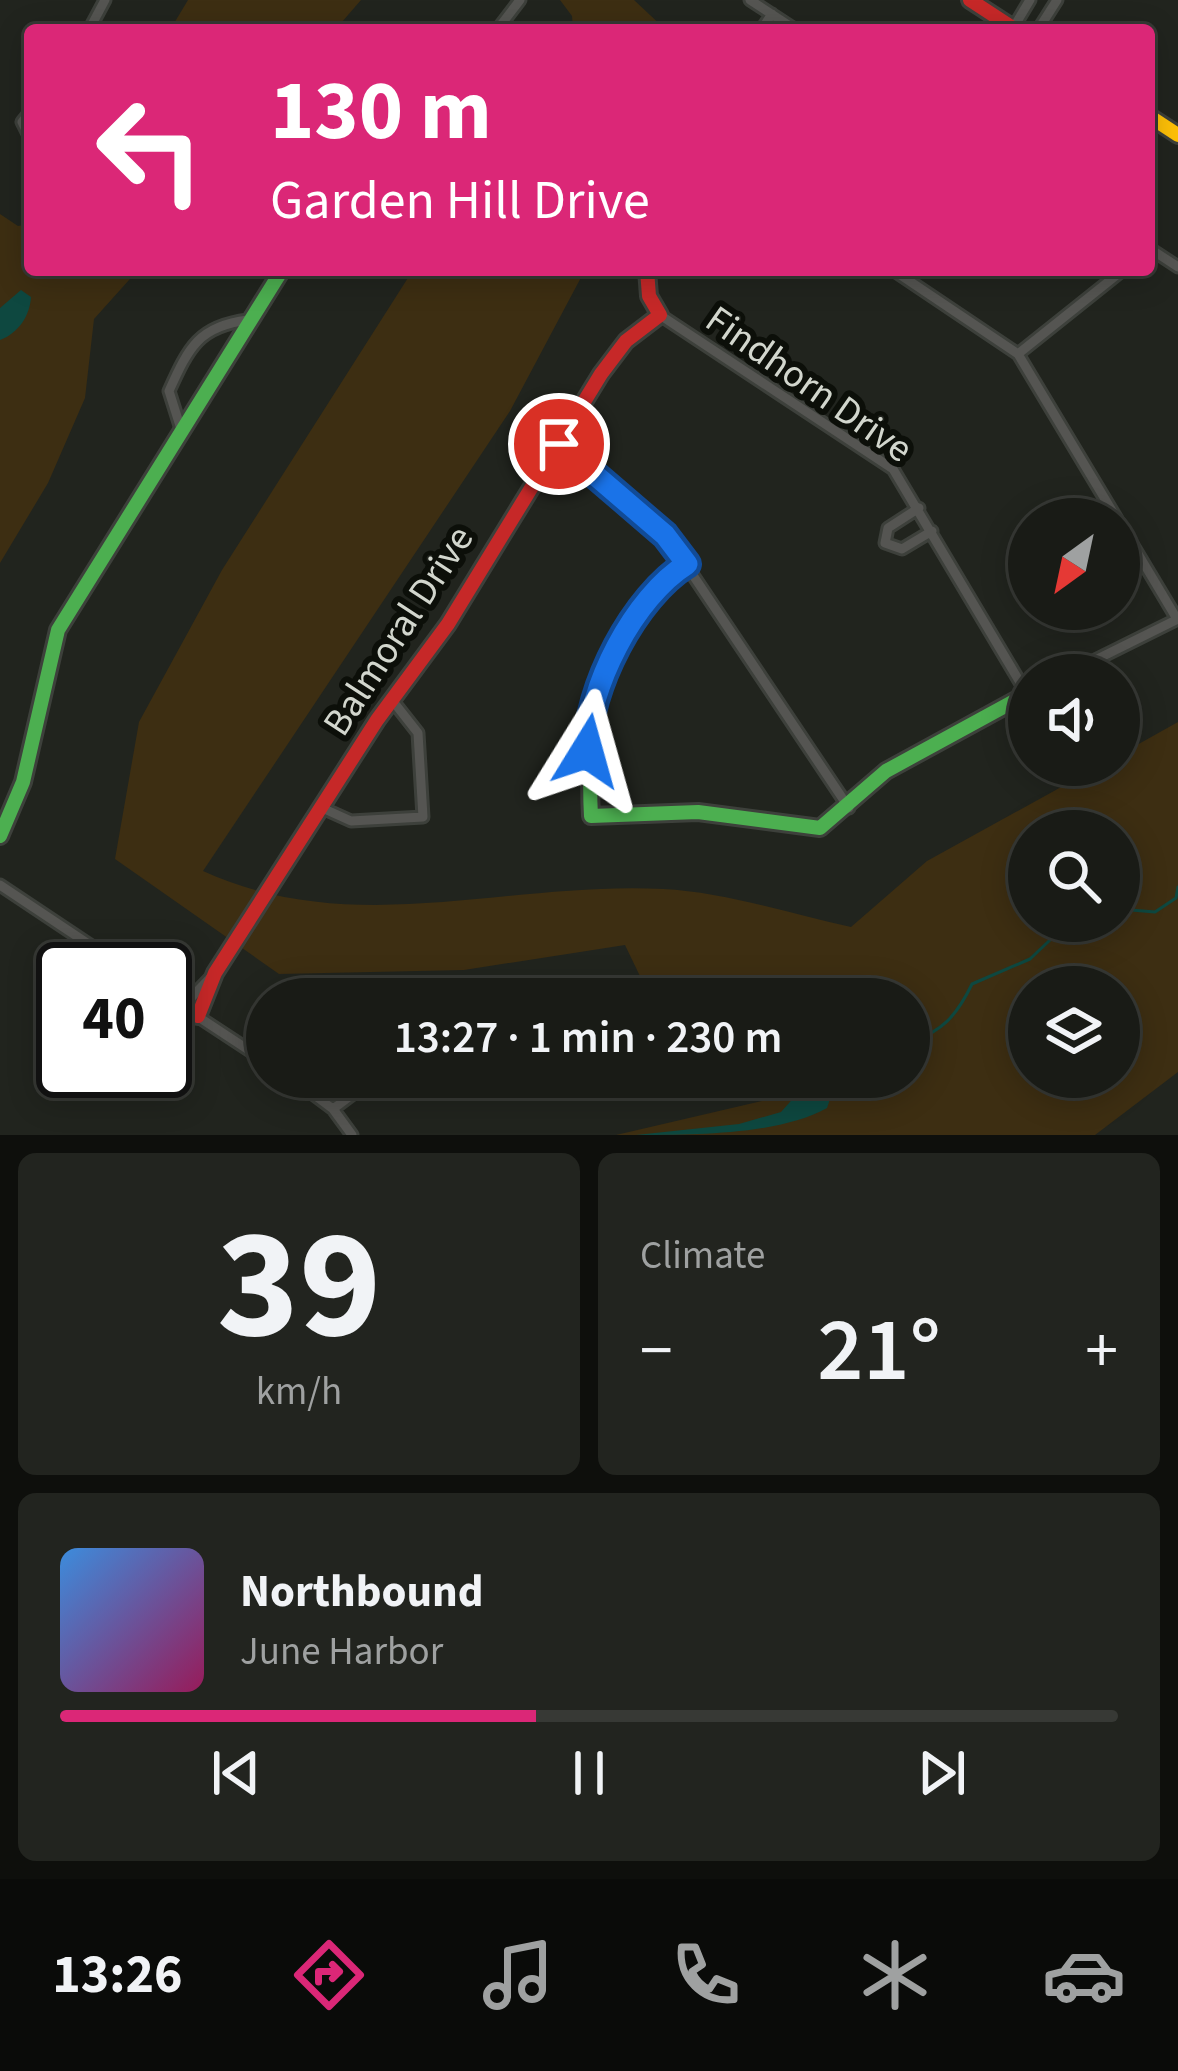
<!DOCTYPE html>
<meta charset="utf-8">
<style>
body{margin:0;font-family:"Source Sans 3",sans-serif;background:#22241f;color:#f1f3f6;height:100vh;display:flex;flex-direction:column;font-size:45px;white-space:nowrap}
*{box-sizing:border-box;margin:0}
p{font-size:39px;color:#9fa1a1}
.icon{flex:none;width:66px;height:66px;fill:none;stroke:currentColor;stroke-width:2;stroke-linecap:round;stroke-linejoin:round}
.map{position:relative;height:1135px;overflow:hidden}
.panel{display:flex;flex-direction:column;gap:18px;padding:18px;background:#0e0f0c;flex:1}
.panel>*{flex:none}
.guide{position:absolute;left:24px;top:24px;width:1131px;height:252px;border-radius:12px;box-shadow:0 6px 30px #0003,0 0 0 3px #373935;background:#db2777;color:#fff;overflow:hidden}
.needle{width:78px;rotate:213deg}
.buttons{position:absolute;left:1008px;top:498px;display:grid;gap:24px}
.buttons a{display:grid;place-items:center;width:132px;height:132px;border-radius:50%;background:#191b16;box-shadow:0 6px 30px #0003,0 0 0 3px #373935;font-size:60px}
.speed{position:absolute;left:36px;top:942px;display:flex;gap:24px;font-size:60px;font-weight:700;text-align:center}
.speed>*{display:grid;place-content:center;width:156px;height:156px;border-radius:50%;background:#191b16;box-shadow:0 6px 30px #0003,0 0 0 3px #373935;line-height:1}
.speed .limit{border:6px solid #111;border-radius:18px;background:#fff;color:#111}
.pin{position:absolute;display:grid;place-items:center;width:102px;height:102px;color:#fff;margin:-51px;border:6px solid #fff;border-radius:50%;box-shadow:0 3px 12px #0007}
.me{position:absolute;width:132px;margin:-66px;rotate:8deg;stroke-linejoin:round;filter:drop-shadow(0 0 9px #0008)}
.turn{display:flex;align-items:center;gap:42px;height:252px;padding:0 48px;font-size:54px}
.turn .icon{width:156px;height:156px;stroke-width:2.5}
.turn b{display:block;font-size:84px;line-height:102px}
.big{font-size:90px;font-weight:600;line-height:1.1}
.panel .card{flex:1;display:flex;flex-direction:column;justify-content:center;gap:18px;min-width:0;padding:0 42px;border-radius:18px;background:#22241f}
.panel .dial{align-items:center;gap:0}
.dial b{font-size:156px;line-height:1}
.song{display:flex;align-items:center;gap:36px}
.cover{width:144px;height:144px;border-radius:18px;background:linear-gradient(135deg,hsl(210 70% 55%),hsl(330 70% 35%))}
.played{height:12px;border-radius:6px;background:linear-gradient(90deg,#db2777 45%,#373935 45%)}
.keys{display:flex;justify-content:space-around;direction:ltr}
.heat{display:flex;justify-content:space-between;align-items:center;font-size:66px;direction:ltr}
.panel .tiles{flex:1;display:grid;gap:18px;grid-template-columns:1fr 1fr}
.card:last-child{grid-column:span 2}
.trip{position:absolute;left:246px;top:978px;width:684px;height:120px;border-radius:60px;background:#191b16;box-shadow:0 6px 30px #0003,0 0 0 3px #373935;font-weight:600;line-height:120px;text-align:center}
.menu{display:flex;height:192px;justify-content:space-around;align-items:center;background:#0a0b09;color:#9fa1a1}
.menu .icon{width:84px;height:84px}
.menu .active{color:#db2777}
.menu b{font-size:54px;color:#f1f3f6}
.map>svg:first-child{display:block}
.green{fill:#3d2e12;fill-rule:evenodd}
.water{fill:#0e4840}
.lines{fill:none;stroke-linecap:round;stroke-linejoin:round}
.stream{stroke:#0e4840;stroke-width:3}
.street-casing{stroke:#3d403b;stroke-width:15}
.fast-casing{stroke:#3d403b;stroke-width:20}
.slow-casing{stroke:#3d403b;stroke-width:20}
.jam-casing{stroke:#3d403b;stroke-width:20}
.street{stroke:#555552;stroke-width:9}
.fast{stroke:#4caf50;stroke-width:14}
.slow{stroke:#ffc107;stroke-width:14}
.jam{stroke:#c62828;stroke-width:14}
.route-casing{stroke:#114b97;stroke-width:30}
.route{stroke:#1a73e8;stroke-width:21}
.labels{text-anchor:middle;stroke-width:12;stroke-linejoin:round;paint-order:stroke}
.street-label{font-size:39px;fill:#d2d6cd;stroke:#0c0f09}
</style>
<div class="map">
<svg width="1178" height="1135" viewBox="0 0 1178 1135">
<rect width="100%" height="100%" fill="#21241e"/>
<path class="green" d="M188,0H361L335,30H170Z
M560,0H634L666,30H573L572,16Z
M0,214L18,226L30,224V270H138L94,319L85,398L48,483L0,563Z
M413,270H585L510,411L203,871C354,940 506,881 663,889C725,892 791,914 851,927L927,861L1101,765H1119V755L1178,722V1072L1095,1135H616L770,1099L801,1077H909V999H651L625,945L464,970L279,974L115,859L139,722L222,570ZM1029,831H1119V921H1029ZM1029,987H1119V1077H1029Z"/>
<path class="water" d="M21,290L31,297C30,315 19,333 0,340V308Z
M821,1088L830,1099L827,1108C779,1135 692,1135 636,1135L739,1124L781,1112L798,1093Z"/>
<g class="lines">
<path class="stream" d="M1119,909L1155,912L1176,898L1178,887
M909,1044C943,1030 956,1017 972,984L1030,959L1068,923L1086,921
M825,1091L849,1077"/>
<g class="street-casing">
<path id="street" d="M750,0L796,30
M89,30L105,0
M497,30L520,0
M761,30L772,14
M1012,30L1030,0
M1038,30L1057,0
M30,112L22,122L30,138
M1149,248L1178,267
M893,270L1018,354L1117,519
M660,315L893,469L1027,694
M1018,354L1123,270
M181,429L169,391C189,347 199,326 248,320
M559,444L666,535L849,808
M546,463L593,481
M919,508L888,528L885,543L902,549L932,531
M1119,522L1177,619
M1065,675L1178,619
M320,807L351,821L423,817L418,733L392,700
M0,885L126,969
M165,995L267,1062
M183,1006L215,973
M290,1077L333,1109L352,1135
M333,1109L361,1088L400,1077"/>
</g>
<g class="fast-casing">
<path id="fast" d="M687,564C603,621 586,723 591,816L698,812L820,828L886,771L1029,693
M0,836L23,782L58,630L282,270"/>
</g>
<g class="slow-casing">
<path id="slow" d="M1149,116L1178,135"/>
</g>
<g class="jam-casing">
<path id="jam" d="M970,0L1016,30
M198,1016L215,973L377,720L448,624L601,374L626,341L660,315L649,296L647,270"/>
</g>
<use href="#street" class="street"/>
<use href="#fast" class="fast"/>
<use href="#slow" class="slow"/>
<use href="#jam" class="jam"/>
</g>
<g class="lines">
<g class="route-casing">
<path id="route" d="M559,444L665,535L687,564C634,597 587,688 587,751"/>
</g>
<use href="#route" class="route"/>
</g>
<g class="labels">
<g class="street-label">
<text transform="translate(810 383) rotate(35)" y="14">Findhorn Drive</text>
<text transform="translate(397 630) rotate(-57)" y="14">Balmoral Drive</text>
</g>
</g>
</svg>
<div class="buttons">
<a><svg class="needle" viewBox="-14 -14 28 28"><path d="M0-13l5 13h-10z" fill="#e53935"/><path d="M0 13l5-13h-10z" fill="#9fa1a1"/></svg></a>
<a><svg class="icon" aria-label="sound" viewBox="0 0 24 24"><path d="M4 9h4l5-4v14l-5-4H4zM17 9q2 3 0 6"/></svg></a>
<a><svg class="icon" aria-label="search" viewBox="0 0 24 24"><circle cx="10" cy="10" r="6"/><path d="M15 15l6 6"/></svg></a>
<a><svg class="icon" aria-label="layers" viewBox="0 0 24 24"><path d="M12 4l9 5-9 5-9-5zM3 14l9 5 9-5"/></svg></a>
</div>
<div class="speed"><div class="limit">40</div></div>
<div class="pin" style="left:559px;top:444px;background:#d93025"><svg class="icon" aria-label="arrive" viewBox="0 0 24 24"><path d="M6 21V4h12l-3 4 3 4H6"/></svg></div>
<svg class="me" style="left:587px;top:751px" viewBox="-20 -20 40 40"><path d="M0-17L14 15 0 8-14 15z" fill="#1a73e8" stroke="#fff" stroke-width="4"/></svg>
<div class="trip">13:27 · 1 min · 230 m</div>
<div class="guide">
<div class="turn"><svg class="icon" aria-label="left" viewBox="0 0 24 24"><path d="M17 20v-9H6M10 6l-5 5 5 5"/></svg><div><b>130 m</b>Garden Hill Drive</div></div>
</div>
</div>
<section class="panel">
<div class="tiles">
<div class="card dial"><b>39</b><p>km/h</p></div>
<div class="card"><p>Climate</p>
<div class="heat"><a>−</a><b class="big">21°</b><a>+</a></div>
</div>
<div class="card">
<div class="song"><i class="cover"></i><div><b>Northbound</b><p>June Harbor</p></div></div>
<div class="played"></div>
<div class="keys"><svg class="icon" aria-label="previous" viewBox="0 0 24 24"><path d="M18 5L8 12l10 7zM5 5v14"/></svg><svg class="icon" aria-label="pause" viewBox="0 0 24 24"><path d="M8 5v14M16 5v14"/></svg><svg class="icon" aria-label="next" viewBox="0 0 24 24"><path d="M6 5l10 7-10 7zM19 5v14"/></svg></div>
</div>
</div>
</section>
<nav class="menu">
<b>13:26</b>
<svg class="icon active" aria-label="directions" viewBox="0 0 24 24"><path d="M12 3l9 9-9 9-9-9zM9 14v-3h6M13 9l2 2-2 2"/></svg>
<svg class="icon" aria-label="music" viewBox="0 0 24 24"><path d="M9 18V5l10-2v13"/><circle cx="6" cy="18" r="3"/><circle cx="16" cy="16" r="3"/></svg>
<svg class="icon" aria-label="phone" viewBox="0 0 24 24"><path d="M5 4h4l2 5-3 2q2 4 5 5l2-3 5 2v4C11 20 4 13 5 4z"/></svg>
<svg class="icon" aria-label="climate" viewBox="0 0 24 24"><path d="M12 3v18M4 7l16 10M4 17L20 7"/></svg>
<svg class="icon" aria-label="car" viewBox="0 0 24 24"><path d="M5 17H2v-5l4-1 3-4h7l3 4 3 1v5h-3M9 17h6M6 11h13"/><circle cx="7" cy="17" r="2"/><circle cx="17" cy="17" r="2"/></svg>
</nav>
